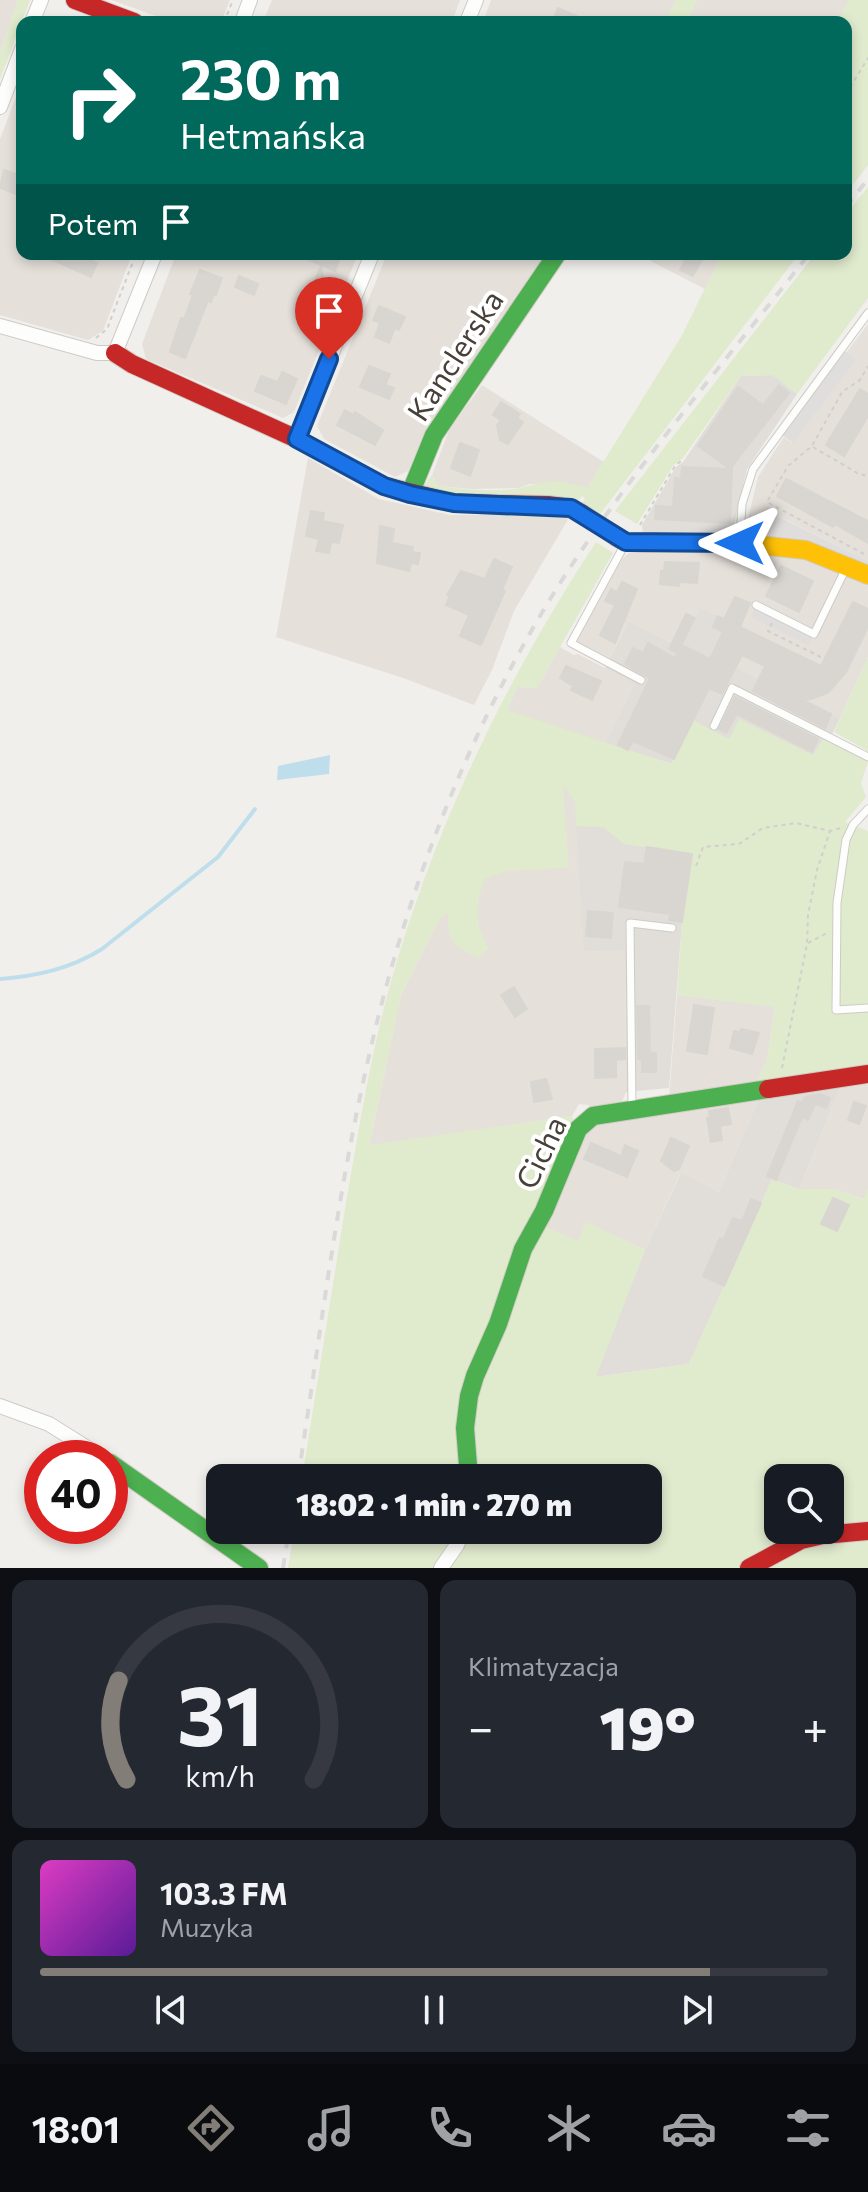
<!DOCTYPE html>
<html lang="pl">
<meta charset="utf-8">
<style>
body{margin:0;font-family:Commissioner,sans-serif;background:#242831;color:#f1f3f6;height:100vh;display:flex;flex-direction:column;font-size:30px;white-space:nowrap}
*{box-sizing:border-box;margin:0}
p{font-size:26px;color:#9ea1a6}
.icon{flex:none;width:44px;height:44px;fill:none;stroke:currentColor;stroke-width:2;stroke-linecap:round;stroke-linejoin:round}
.map{position:relative;height:1568px;overflow:hidden}
.details{display:flex;flex-direction:column;gap:12px;padding:12px;background:#0d0f14;flex:1}
.details>*{flex:none}
.hud{position:absolute;left:16px;top:16px;width:836px;height:244px;border-radius:16px;box-shadow:0 4px 12px #0003;background:#00695c;color:#fff;overflow:hidden}
.buttons{position:absolute;left:764px;top:1464px;display:grid;gap:16px}
.buttons a{display:grid;place-items:center;width:80px;height:80px;border-radius:16px;background:#171b24;box-shadow:0 4px 12px #0003;font-size:40px}
.speed{position:absolute;left:24px;top:1440px;display:flex;gap:16px;font-size:40px;font-weight:700;text-align:center}
.speed>*{display:grid;place-content:center;width:104px;height:104px;border-radius:50%;background:#171b24;box-shadow:0 4px 12px #0003;line-height:1}
.speed .limit{border:12px solid #d22;background:#fff;color:#111}
.pin{position:absolute;display:grid;place-items:center;width:68px;height:68px;color:#fff;margin:-82px -34px;border-radius:50% 50% 50% 0;rotate:-45deg;box-shadow:0 0 8px #0007}
.pin .icon{rotate:45deg}
.me{position:absolute;width:88px;margin:-44px;rotate:270deg;stroke-linejoin:round;filter:drop-shadow(0 0 6px #0008)}
.turn{display:flex;align-items:center;gap:28px;height:168px;padding:0 32px;font-size:36px}
.turn .icon{width:104px;height:104px;stroke-width:2.5}
.turn b{display:block;font-size:56px;line-height:68px}
.then{display:flex;align-items:center;height:76px;padding:0 32px;background:#0003;gap:16px;font-size:30px}
.big{font-size:60px;font-weight:800;line-height:1.1}
.details .tile{flex:1;display:flex;flex-direction:column;justify-content:center;gap:12px;min-width:0;padding:0 28px;border-radius:16px;background:#242831}
.details .dial{align-items:center;gap:0}
.dial svg{height:208px;overflow:visible;fill:none;stroke:#363941;stroke-width:7;stroke-linecap:round;text-anchor:middle}
.dial text{fill:#f1f3f6;stroke:none}
.song{display:flex;align-items:center;gap:24px}
.cover{width:96px;height:96px;border-radius:12px;background:linear-gradient(135deg,hsl(310 70% 55%),hsl(270 70% 35%))}
.played{height:8px;border-radius:4px;background:linear-gradient(90deg,#827d77 85%,#363941 85%)}
.keys{display:flex;justify-content:space-around;direction:ltr}
.heat{display:flex;justify-content:space-between;align-items:center;font-size:44px;direction:ltr}
.details .tiles{flex:1;display:grid;gap:12px;grid-template-columns:1fr 1fr}
.tile:last-child{grid-column:span 2}
.trip{position:absolute;left:206px;top:1464px;width:456px;height:80px;border-radius:16px;background:#171b24;box-shadow:0 4px 12px #0003;font-weight:800;line-height:80px;text-align:center}
.menu{display:flex;height:128px;justify-content:space-around;align-items:center;background:#090b0e;color:#9ea1a6}
.menu .icon{width:56px;height:56px}
.menu .active{color:#827d77}
.menu b{font-size:36px;color:#f1f3f6}
.map>svg:first-child{display:block}
.residential{fill:#e5e0da}
.industrial{fill:#e1deda}
.green{fill:#e0eacd;fill-rule:evenodd}
.parking{fill:#e0dedc}
.water{fill:#bfdeec}
.lines{fill:none;stroke-linecap:round;stroke-linejoin:round}
.stream{stroke:#bfdeec;stroke-width:4}
.building{fill:#d9d6d2;stroke:#d9d6d1;stroke-width:2}
.lane-casing{stroke:#cdcbc7;stroke-width:9}
.street-casing{stroke:#cdcbc7;stroke-width:16}
.fast-casing{stroke:#d0cbc3;stroke-width:20}
.slow-casing{stroke:#d0cbc3;stroke-width:20}
.jam-casing{stroke:#d0cbc3;stroke-width:20}
.path{stroke:#d1cfcb;stroke-width:2;stroke-dasharray:4 4;stroke-linecap:butt}
.lane{stroke:#fdfdfc;stroke-width:7}
.street{stroke:#fdfdfc;stroke-width:14}
.fast{stroke:#4caf50;stroke-width:18}
.slow{stroke:#ffc107;stroke-width:18}
.jam{stroke:#c62828;stroke-width:18}
.rail{stroke:#d9d9d8;stroke-width:4;stroke-dasharray:10 10;stroke-linecap:butt}
.jam-bridge-casing{stroke:#d0cbc3;stroke-width:20;stroke-linecap:butt}
.jam-bridge{stroke:#c62828;stroke-width:18}
.route-casing{stroke:#114b97;stroke-width:20}
.route{stroke:#1a73e8;stroke-width:14}
.labels{text-anchor:middle;stroke-width:8;stroke-linejoin:round;paint-order:stroke}
.street-label{font-size:30px;fill:#474038;stroke:#fff}
</style>
<div class="map">
<svg width="868" height="1568" viewBox="0 0 868 1568">
<rect width="100%" height="100%" fill="#f1efeb"/>
<path class="residential" d="M0,0H16L17,4L0,52Z
M111,0H230L221,22H173Z
M272,0H460L452,22H263Z
M491,0H676L665,22H483Z
M697,0H849L838,22H686Z
M22,81V254H132L103,331L88,340L0,315V139Z
M176,254H358L294,412L283,418L146,359L142,344Z
M387,254H547L426,429L408,471L395,477L324,439L317,426Z
M637,254H722L705,289Z
M868,324V561L768,511L752,536L747,523L758,477L784,437L792,443L855,360L846,353Z
M482,385L604,462L587,488L530,484L519,488L471,489L438,486L432,475L449,430Z
M308,458L379,499L450,515L558,514L570,516L514,611L492,670L474,705L403,678L276,637Z
M673,549L810,559L868,585V657L840,718L723,661L680,647L629,621L610,658L577,641L622,559L629,553Z
M560,647L574,655L578,654L636,684L607,743L707,776L585,952L625,949L626,1092L620,1106L590,1111L589,1105L579,1104L572,1116L369,1146L401,995L439,920L448,912L507,710L517,687L537,688Z
M677,995L775,1006L767,1061L756,1083L669,1098Z
M868,1081V1189L864,1199L832,1189H799L841,1085Z
M760,1096L719,1192L680,1174L645,1250L587,1223L578,1242L543,1226L590,1122Z"/>
<path class="industrial" d="M773,375L797,394L747,469L733,529L727,536H643L642,525L676,467L683,462L741,376Z
M700,608L739,627L723,661L840,718L809,782L694,721L672,764L606,743L635,684L605,668L629,621L680,647Z
M576,826L603,827L625,844L692,854L682,922L669,1088L626,1092L625,950L584,952Z
M841,1085L799,1189L772,1179L689,1364L595,1377L645,1250L681,1173L719,1192L760,1096Z"/>
<path class="green" d="M16,0H30L0,79V52L17,4Z
M676,0H697L686,22H665Z
M849,0H868V165L846,194V22H838Z
M868,187V298L797,394L773,375L741,376L683,458L673,466L637,524L615,511L815,254H846V214Z
M722,254H799L597,518L581,505L585,498L582,496L577,502L454,498L423,487L432,475L438,486C464,489 494,493 520,488C551,481 556,478 587,488L681,337Z
M596,542L613,553L537,688L517,687L507,710L671,764L693,720L729,739L739,719L813,755L823,739L868,762L861,783L866,797L845,822L868,831V1069L756,1083L767,1061L775,1007L677,995L682,922L692,854L624,844L603,827L576,826L575,802L563,785L569,868L508,871L484,879C476,907 473,922 489,948L478,958C453,946 447,942 448,913L439,920L401,995L369,1145L572,1116L575,1126L471,1374L466,1478H302C317,1386 331,1295 346,1203C358,1134 369,1064 387,996C431,834 504,682 596,542Z
M868,657V751L834,732Z
M772,1179L799,1189H832L863,1199L868,1189V1527L743,1568H446L467,1530H648V1478H473L472,1395L525,1260L543,1226L578,1241L586,1222L645,1250L596,1377L689,1364ZM778,1478H830V1530H778Z
M294,1530H459L437,1568H288Z
M868,1534V1568H754L803,1542Z"/>
<path class="parking" d="M842,349L856,360L793,443L778,432Z
M767,511L868,561V575L752,536Z
M756,605L814,634L808,645L751,617Z"/>
<path class="water" d="M330,755L329,774L277,780L278,766Z"/>
<g class="lines">
<path class="stream" d="M0,979C37,976 70,969 102,949L218,857L255,809"/>
</g>
<path class="building" d="M558,8L590,22H552Z
M4,170L22,176V196L0,188Z
M39,254H91L89,260L97,263L91,277Z
M295,254H341L335,271Z
M688,255L701,261L693,276L680,270Z
M321,266L325,289L332,292L323,314L304,306Z
M200,270L222,278L216,295L214,294L211,302L208,301L185,358L170,352L181,318L184,319L193,295L190,294Z
M239,276L258,284L254,295L235,287Z
M379,306L405,317L399,330L395,328L389,343L375,337L380,323L373,320Z
M369,366L390,374L385,385L394,388L389,399L360,387Z
M282,372L297,379L286,404L255,391L261,376L278,382Z
M779,385L789,393L730,469L698,446L738,387L763,405Z
M860,389L868,394V416L844,456L826,445Z
M501,402L520,414L517,418L523,422L508,444L500,440L497,425L501,420L493,415Z
M345,410L354,415L355,412L383,430L375,445L337,425Z
M460,443L479,450L470,476L451,468Z
M682,467L732,469L730,523L655,519L656,506L673,507L675,478L681,479Z
M786,479L868,521V543L835,524L833,527L777,496Z
M311,511L324,513L323,521L343,525L339,543L331,542L329,553L316,551L319,539L306,536Z
M380,526L394,529L392,543L413,547L412,552L420,553L418,564L411,563L409,571L377,563Z
M494,559L512,567L502,590L505,591L481,645L460,636L469,615L446,605L450,596L447,595L461,571L485,579Z
M665,562L699,563L697,583L679,582V586L660,584L661,571H664Z
M781,566L813,581L799,612L766,596Z
M622,582L637,589L615,643L600,635L615,605L605,601L611,589L617,592Z
M735,597L750,603L740,627L821,666L853,602L868,609V627L846,672L828,693L805,701L831,714L825,728L753,691L765,666L742,655L722,694L709,688L674,759L633,741L628,750L618,745L650,678L625,664L633,648L643,653L648,643L675,658L682,645L710,659L723,632L713,627L718,616L724,619Z
M686,614L695,618L677,653L669,649Z
M566,666L601,681L592,700L571,690L573,686L560,678Z
M735,697L818,739L812,752L737,714L726,733L719,729Z
M647,847L692,854L682,922L669,920L670,914L619,907L625,862L644,864Z
M588,911L613,913L611,938L586,936Z
M514,987L527,1009L515,1017L501,995Z
M694,1005L714,1008L707,1054L687,1051Z
M637,1006H649L650,1053H656V1072H642V1059H638Z
M741,1029L759,1033L752,1054L730,1048L734,1031L740,1032Z
M625,1048V1059L616,1060V1077L595,1078V1049Z
M546,1079L552,1099L534,1102L531,1082Z
M820,1094L830,1098L826,1108L815,1104L808,1120L802,1117L776,1180L767,1176L798,1101L802,1103L805,1097Z
M854,1102L866,1106L859,1124L848,1120Z
M728,1108L731,1124L720,1126L722,1140L711,1142L707,1118H710L709,1111Z
M671,1138L689,1146L679,1169L674,1171L661,1161Z
M591,1143L621,1156L625,1145L638,1151L627,1177L584,1159Z
M833,1198L849,1205L837,1231L821,1224Z
M751,1199L761,1203L724,1286L703,1276L720,1238L723,1240L733,1218L742,1221Z"/>
<g class="lines">
<g class="lane-casing">
<path id="lane" d="M740,539L742,504L753,469L868,313
M625,544L571,643L641,680
M756,605L814,634L846,568
M714,726L732,688L868,757
M868,809L853,825L846,840L837,903L836,1010L868,1008
M632,1106L630,923L672,928"/>
</g>
<g class="street-casing">
<path id="street" d="M32,22L41,0
M242,22L250,0
M467,22L476,0
M0,107L22,49
M0,326L97,353H115L155,254
M297,439L372,254
M0,1406L49,1424L103,1458
M441,1568L457,1545L463,1530"/>
</g>
<g class="fast-casing">
<path id="fast" d="M410,494L434,435L557,254
M110,1463L259,1568
M469,1478L465,1428L469,1396L475,1376L498,1324L523,1249L544,1211L578,1129L593,1116L768,1089"/>
</g>
<g class="slow-casing">
<path id="slow" d="M618,538L626,542L740,543L806,550L868,575"/>
</g>
<g class="jam-casing">
<path id="jam" d="M75,0L134,22
M115,353L132,364L297,439L384,486L454,503L548,505L571,508L581,513
M768,1089L868,1074
M749,1568L801,1540L823,1535L868,1531"/>
</g>
<path class="path" d="M224,22L233,0
M846,94L868,58
M96,338L107,329L136,254
M813,447L859,474L868,476
M640,525L675,466L682,460
M864,554L767,502L788,466L812,446L842,392L860,380L868,366
M772,623L768,631L825,659
M696,866L703,847L739,844L763,828L796,823L830,831L841,828
M808,943L827,933
M782,1068L807,944L808,915L817,870L830,831"/>
<use href="#lane" class="lane"/>
<use href="#street" class="street"/>
<use href="#fast" class="fast"/>
<use href="#slow" class="slow"/>
<use href="#jam" class="jam"/>
<path class="rail" d="M846,207L868,179
M298,1478C320,1337 337,1194 369,1056C405,896 466,736 552,596C627,475 722,366 809,254
M283,1568L289,1530"/>
<g class="jam-bridge-casing">
<path id="jam-bridge" d="M581,513L618,538"/>
</g>
<use href="#jam-bridge" class="jam-bridge"/>
</g>
<g class="lines">
<g class="route-casing">
<path id="route" d="M329,359L297,439L384,486L410,494L454,503L571,508L626,542L740,543"/>
</g>
<use href="#route" class="route"/>
</g>
<g class="labels">
<g class="street-label">
<text transform="translate(456 356) rotate(-57)" y="10">Kanclerska</text>
<text transform="translate(542 1153) rotate(-64)" y="10">Cicha</text>
</g>
</g>
</svg>
<div class="buttons">
<a><svg class="icon" aria-label="search" viewBox="0 0 24 24"><circle cx="10" cy="10" r="6"/><path d="M15 15l6 6"/></svg></a>
</div>
<div class="speed"><div class="limit">40</div></div>
<div class="pin" style="left:329px;top:359px;background:#d93025"><svg class="icon" aria-label="arrive" viewBox="0 0 24 24"><path d="M6 21V4h12l-3 4 3 4H6"/></svg></div>
<svg class="me" style="left:740px;top:543px" viewBox="-20 -20 40 40"><path d="M0-17L14 15 0 8-14 15z" fill="#1a73e8" stroke="#fff" stroke-width="4"/></svg>
<div class="trip">18:02 · 1 min · 270 m</div>
<div class="hud">
<div class="turn"><svg class="icon" aria-label="right" viewBox="0 0 24 24"><path d="M7 20v-9h11M14 6l5 5-5 5"/></svg><div><b>230 m</b>Hetmańska</div></div>
<div class="then">Potem<svg class="icon" aria-label="arrive" viewBox="0 0 24 24"><path d="M6 21V4h12l-3 4 3 4H6"/></svg></div>
</div>
</div>
<section class="details">
<div class="tiles">
<div class="tile dial"><svg viewBox="0 0 100 80">
<path d="M14 69A42 42 0 1 1 86 69"/>
<path d="M14 69A42 42 0 0 1 11 31" stroke="#827d77"/>
<text x="50" y="56" font-size="32" font-weight="700">31</text>
<text x="50" y="72" font-size="11">km/h</text>
</svg></div>
<div class="tile"><p>Klimatyzacja</p>
<div class="heat"><a>−</a><b class="big">19°</b><a>+</a></div>
</div>
<div class="tile">
<div class="song"><i class="cover"></i><div><b>103.3 FM</b><p>Muzyka</p></div></div>
<div class="played"></div>
<div class="keys"><svg class="icon" aria-label="previous" viewBox="0 0 24 24"><path d="M18 5L8 12l10 7zM5 5v14"/></svg><svg class="icon" aria-label="pause" viewBox="0 0 24 24"><path d="M8 5v14M16 5v14"/></svg><svg class="icon" aria-label="next" viewBox="0 0 24 24"><path d="M6 5l10 7-10 7zM19 5v14"/></svg></div>
</div>
</div>
</section>
<nav class="menu">
<b>18:01</b>
<svg class="icon active" aria-label="directions" viewBox="0 0 24 24"><path d="M12 3l9 9-9 9-9-9zM9 14v-3h6M13 9l2 2-2 2"/></svg>
<svg class="icon" aria-label="music" viewBox="0 0 24 24"><path d="M9 18V5l10-2v13"/><circle cx="6" cy="18" r="3"/><circle cx="16" cy="16" r="3"/></svg>
<svg class="icon" aria-label="phone" viewBox="0 0 24 24"><path d="M5 4h4l2 5-3 2q2 4 5 5l2-3 5 2v4C11 20 4 13 5 4z"/></svg>
<svg class="icon" aria-label="climate" viewBox="0 0 24 24"><path d="M12 3v18M4 7l16 10M4 17L20 7"/></svg>
<svg class="icon" aria-label="car" viewBox="0 0 24 24"><path d="M5 17H2v-5l4-1 3-4h7l3 4 3 1v5h-3M9 17h6M6 11h13"/><circle cx="7" cy="17" r="2"/><circle cx="17" cy="17" r="2"/></svg>
<svg class="icon" aria-label="filters" viewBox="0 0 24 24"><path d="M4 7h16M4 17h16"/><circle cx="9" cy="7" r="2"/><circle cx="15" cy="17" r="2"/></svg>
</nav>
